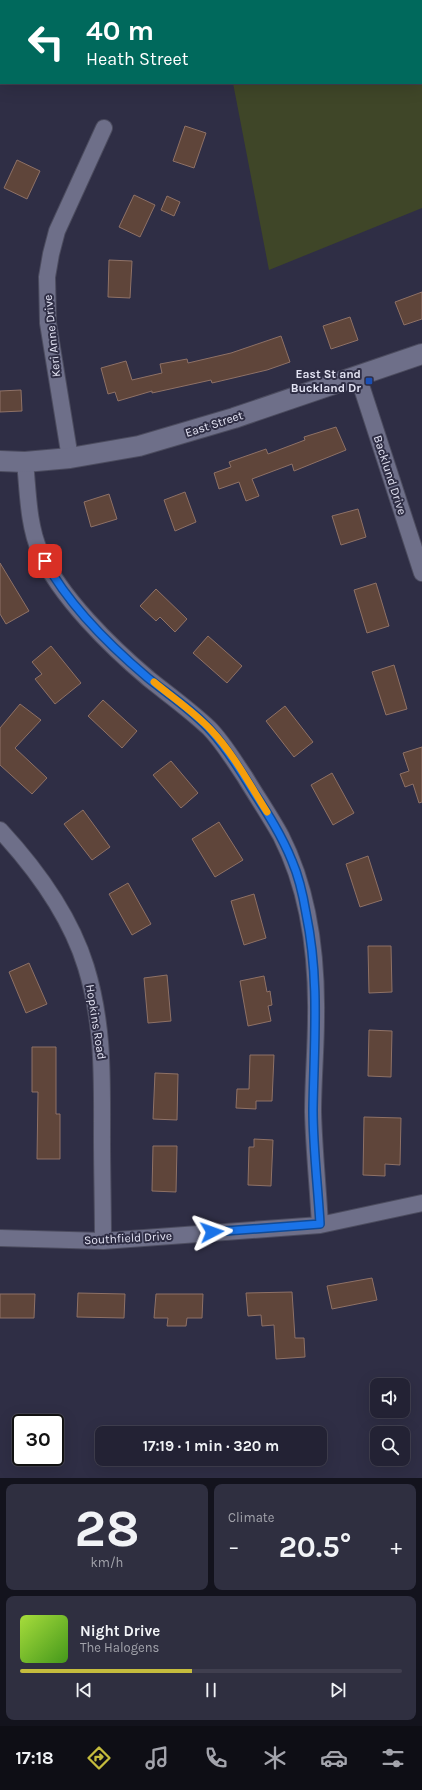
<!DOCTYPE html>
<meta charset="utf-8">
<style>
body{margin:0;font-family:Karla,sans-serif;background:#2f2f40;color:#f1f3f6;height:100vh;display:flex;flex-direction:column;font-size:15px;white-space:nowrap}
*{box-sizing:border-box;margin:0}
p{font-size:13px;color:#a3a4ac}
.icon{flex:none;width:22px;height:22px;fill:none;stroke:currentColor;stroke-width:2;stroke-linecap:round;stroke-linejoin:round}
.map{position:relative;height:1478px;overflow:hidden}
.drawer{display:flex;flex-direction:column;gap:6px;padding:6px;background:#13131d;flex:1}
.drawer>*{flex:none}
.banner{position:absolute;left:0px;top:0px;width:422px;height:84px;box-shadow:0 4px 16px #0002,0 0 0 1px #403f4f;background:#00695c;color:#fff;overflow:hidden}
.controls{position:absolute;left:370px;top:1378px;display:grid;gap:8px}
.controls a{display:grid;place-items:center;width:40px;height:40px;border-radius:8px;background:#232234;box-shadow:0 4px 16px #0002,0 0 0 1px #403f4f;font-size:20px}
.speed{position:absolute;left:12px;top:1414px;display:flex;gap:8px;font-size:20px;font-weight:700;text-align:center}
.speed>*{display:grid;place-content:center;width:52px;height:52px;border-radius:50%;background:#232234;box-shadow:0 4px 16px #0002,0 0 0 1px #403f4f;line-height:1}
.speed .limit{border:2px solid #111;border-radius:6px;background:#fff;color:#111}
.pin{position:absolute;display:grid;place-items:center;width:34px;height:34px;color:#fff;margin:-17px;border-radius:8px;box-shadow:0 2px 6px #0006}
.me{position:absolute;width:44px;margin:-22px;rotate:86deg;stroke-linejoin:round;filter:drop-shadow(0 0 3px #0008)}
.turn{display:flex;align-items:center;gap:14px;height:84px;padding:0 20px;font-size:18px}
.turn .icon{width:52px;height:52px;stroke-width:2.5}
.turn b{display:block;font-size:28px;line-height:34px}
.big{font-size:30px;font-weight:700;line-height:1.1}
.drawer .tile{flex:1;display:flex;flex-direction:column;justify-content:center;gap:6px;min-width:0;padding:0 14px;border-radius:8px;background:#2f2f40}
.drawer .dial{align-items:center;gap:0}
.dial b{font-size:52px;line-height:1}
.song{display:flex;align-items:center;gap:12px}
.cover{width:48px;height:48px;border-radius:6px;background:linear-gradient(135deg,hsl(80 70% 55%),hsl(100 70% 35%))}
.played{height:4px;border-radius:2px;background:linear-gradient(90deg,#c5bc3d 45%,#403f4f 45%)}
.keys{display:flex;justify-content:space-around;direction:ltr}
.heat{display:flex;justify-content:space-between;align-items:center;font-size:22px;direction:ltr}
.drawer .tiles{flex:1;display:grid;gap:6px;grid-template-columns:1fr 1fr}
.tile:last-child{grid-column:span 2}
.trip{position:absolute;left:95px;top:1426px;width:232px;height:40px;border-radius:8px;background:#232234;box-shadow:0 4px 16px #0002,0 0 0 1px #403f4f;font-weight:700;line-height:40px;text-align:center}
.menu{display:flex;height:64px;justify-content:space-around;align-items:center;background:#0e0e15;color:#a3a4ac}
.menu .icon{width:28px;height:28px}
.menu .selected{color:#c5bc3d}
.menu b{font-size:18px;color:#f1f3f6}
.map>svg:first-child{display:block}
.green{fill:#3f4628}
.building{fill:#5f453a;stroke:#8e7166}
.lines{fill:none;stroke-linecap:round;stroke-linejoin:round}
.minor-casing{stroke:#4c4c5f;stroke-width:18}
.tertiary-casing{stroke:#4c4c5f;stroke-width:22}
.minor{stroke:#6e6f89;stroke-width:16}
.tertiary{stroke:#6e6f89;stroke-width:20}
.route-casing{stroke:#114b97;stroke-width:10}
.route{stroke:#1a73e8;stroke-width:7}
.slow{stroke:#f59e0b;stroke-width:7}
.transit-dot{fill:#1a4fb4;stroke:#2f2e45;stroke-width:1.5}
.labels{text-anchor:middle;stroke-width:4;stroke-linejoin:round;paint-order:stroke}
.street-label{font-size:12px;fill:#e4e4f4;stroke:#2f2e45}
.poi-label{font-size:12px;font-weight:bold;fill:#e4e4f4;stroke:#2f2e45;text-anchor:end}
</style>
<div class="map">
<svg width="422" height="1478" viewBox="0 0 422 1478">
<rect width="100%" height="100%" fill="#2f2e45"/>
<path class="green" d="M0,0H85L1,1L0,71Z
M218,0H422V208L269,270L233,83H421V1Z"/>
<path class="building" d="M185,126L206,133L194,168L173,161Z
M17,160L40,171L27,199L4,188Z
M134,195L155,205L140,237L119,227Z
M167,196L180,202L174,216L161,210Z
M109,260L132,261L130,298L108,297Z
M422,292V319L404,325L395,302Z
M350,317L358,340L331,349L323,326Z
M281,336L290,362L267,370L212,383L211,380L152,393V391L118,401L115,392L108,394L101,368L126,361L132,380L162,373L160,364L187,359L188,363L231,353Z
M21,390L22,411L0,412V391Z
M336,427L346,450L294,471L292,464L252,479L259,496L246,501L239,482L219,489L214,473L231,467L229,462L266,449L268,454L305,440L304,437Z
M185,492L196,522L175,531L164,500Z
M109,494L117,519L91,527L84,502Z
M358,509L366,537L341,545L332,516Z
M0,563L29,611L6,624L0,614Z
M376,583L389,626L367,633L354,590Z
M156,589L187,619L175,632L160,617L156,621L140,606Z
M208,636L242,666L227,683L193,653Z
M51,646L81,683L55,704L35,679L42,674L32,662Z
M394,665L407,709L386,715L372,672Z
M103,700L137,731L122,748L88,716Z
M20,704L41,720L15,748L47,778L32,794L0,765V728Z
M285,706L313,742L294,757L266,721Z
M422,747V802L419,803L413,784L405,787L400,774L409,771L403,753Z
M171,761L198,793L181,808L153,775Z
M332,773L354,813L333,825L311,785Z
M83,810L110,847L92,860L64,824Z
M219,822L243,860L215,877L192,839Z
M368,856L382,900L360,907L346,864Z
M128,883L151,924L132,935L109,894Z
M254,894L266,938L244,945L231,901Z
M368,946H391L392,992L369,993Z
M29,963L47,1004L26,1013L9,972Z
M167,975L171,1021L148,1023L144,978Z
M264,976L267,992L270,991L272,1005L268,1006L271,1021L248,1026L240,981Z
M369,1030L392,1031L391,1077L368,1076Z
M32,1047H56V1114H60V1159H37L38,1092H32Z
M250,1055H274L272,1101H256V1109L236,1108L237,1089H249Z
M155,1073L178,1074L177,1120L153,1119Z
M364,1117L401,1118L400,1165L385,1164V1176L363,1175Z
M254,1139L273,1140L271,1186L248,1185L249,1147H254Z
M153,1146H177L176,1192L152,1191Z
M372,1278L377,1300L332,1309L327,1286Z
M292,1292L295,1338H304L305,1357L276,1359L274,1325L262,1326L261,1315L248,1316L246,1293Z
M78,1293L125,1294L124,1318L77,1317Z
M0,1294H35L34,1318H0Z
M156,1294H203L202,1318H187L186,1326H167L168,1318H154Z"/>
<g class="lines">
<g class="minor-casing">
<path id="minor" d="M358,376L422,573
M70,458L48,323L47,277L51,254L57,231L104,128
M25,462C28,491 28,525 40,552C60,597 111,647 149,679C169,695 190,710 209,728C223,742 234,761 245,777C257,797 270,816 281,836C309,891 317,956 316,1017C316,1049 313,1081 313,1112C314,1150 318,1187 320,1225
M0,830C37,870 70,915 86,967C104,1026 102,1078 102,1138C102,1172 103,1206 103,1241
M0,1238L103,1241L320,1225L422,1203"/>
</g>
<g class="tertiary-casing">
<path id="tertiary" d="M0,461L25,462L70,458L139,446L234,418L422,354"/>
</g>
<use href="#minor" class="minor"/>
<use href="#tertiary" class="tertiary"/>
</g>
<g class="lines">
<g class="route-casing">
<path id="route" d="M45,561C69,606 109,645 148,678C169,695 194,711 212,732C228,750 241,771 253,791C268,814 282,836 292,861C299,877 303,895 306,913C320,980 314,1042 313,1110C313,1148 318,1187 320,1224L212,1232"/>
</g>
<use href="#route" class="route"/>
<path class="slow" d="M154,682C173,698 194,712 211,730C233,753 250,785 267,812"/>
</g>
<rect class="transit-dot" x="365" y="377" width="8" height="8" rx="2"/>
<g class="labels">
<g class="street-label">
<text transform="translate(52 336) rotate(-96)" y="4">Keri Anne Drive</text>
<text transform="translate(214 424) rotate(-18)" y="4">East Street</text>
<text transform="translate(390 475) rotate(72)" y="4">Backlund Drive</text>
<text transform="translate(96 1022) rotate(81)" y="4">Hopkins Road</text>
<text transform="translate(128 1238) rotate(-3)" y="4">Southfield Drive</text>
</g>
<g class="poi-label">
<text x="361" y="378">East St and<tspan x="361" dy="14">Buckland Dr</tspan></text>
</g>
</g>
</svg>
<div class="controls">
<a><svg class="icon" aria-label="sound" viewBox="0 0 24 24"><path d="M4 9h4l5-4v14l-5-4H4zM17 9q2 3 0 6"/></svg></a>
<a><svg class="icon" aria-label="search" viewBox="0 0 24 24"><circle cx="10" cy="10" r="6"/><path d="M15 15l6 6"/></svg></a>
</div>
<div class="speed"><div class="limit">30</div></div>
<div class="pin" style="left:45px;top:561px;background:#d93025"><svg class="icon" aria-label="arrive" viewBox="0 0 24 24"><path d="M6 21V4h12l-3 4 3 4H6"/></svg></div>
<svg class="me" style="left:212px;top:1232px" viewBox="-20 -20 40 40"><path d="M0-17L14 15 0 8-14 15z" fill="#1a73e8" stroke="#fff" stroke-width="4"/></svg>
<div class="trip">17:19 · 1 min · 320 m</div>
<div class="banner">
<div class="turn"><svg class="icon" aria-label="left" viewBox="0 0 24 24"><path d="M17 20v-9H6M10 6l-5 5 5 5"/></svg><div><b>40 m</b>Heath Street</div></div>
</div>
</div>
<section class="drawer">
<div class="tiles">
<div class="tile dial"><b>28</b><p>km/h</p></div>
<div class="tile"><p>Climate</p>
<div class="heat"><a>−</a><b class="big">20.5°</b><a>+</a></div>
</div>
<div class="tile">
<div class="song"><i class="cover"></i><div><b>Night Drive</b><p>The Halogens</p></div></div>
<div class="played"></div>
<div class="keys"><svg class="icon" aria-label="previous" viewBox="0 0 24 24"><path d="M18 5L8 12l10 7zM5 5v14"/></svg><svg class="icon" aria-label="pause" viewBox="0 0 24 24"><path d="M8 5v14M16 5v14"/></svg><svg class="icon" aria-label="next" viewBox="0 0 24 24"><path d="M6 5l10 7-10 7zM19 5v14"/></svg></div>
</div>
</div>
</section>
<nav class="menu">
<b>17:18</b>
<svg class="icon selected" aria-label="directions" viewBox="0 0 24 24"><path d="M12 3l9 9-9 9-9-9zM9 14v-3h6M13 9l2 2-2 2"/></svg>
<svg class="icon" aria-label="music" viewBox="0 0 24 24"><path d="M9 18V5l10-2v13"/><circle cx="6" cy="18" r="3"/><circle cx="16" cy="16" r="3"/></svg>
<svg class="icon" aria-label="phone" viewBox="0 0 24 24"><path d="M5 4h4l2 5-3 2q2 4 5 5l2-3 5 2v4C11 20 4 13 5 4z"/></svg>
<svg class="icon" aria-label="climate" viewBox="0 0 24 24"><path d="M12 3v18M4 7l16 10M4 17L20 7"/></svg>
<svg class="icon" aria-label="car" viewBox="0 0 24 24"><path d="M5 17H2v-5l4-1 3-4h7l3 4 3 1v5h-3M9 17h6M6 11h13"/><circle cx="7" cy="17" r="2"/><circle cx="17" cy="17" r="2"/></svg>
<svg class="icon" aria-label="filters" viewBox="0 0 24 24"><path d="M4 7h16M4 17h16"/><circle cx="9" cy="7" r="2"/><circle cx="15" cy="17" r="2"/></svg>
</nav>
